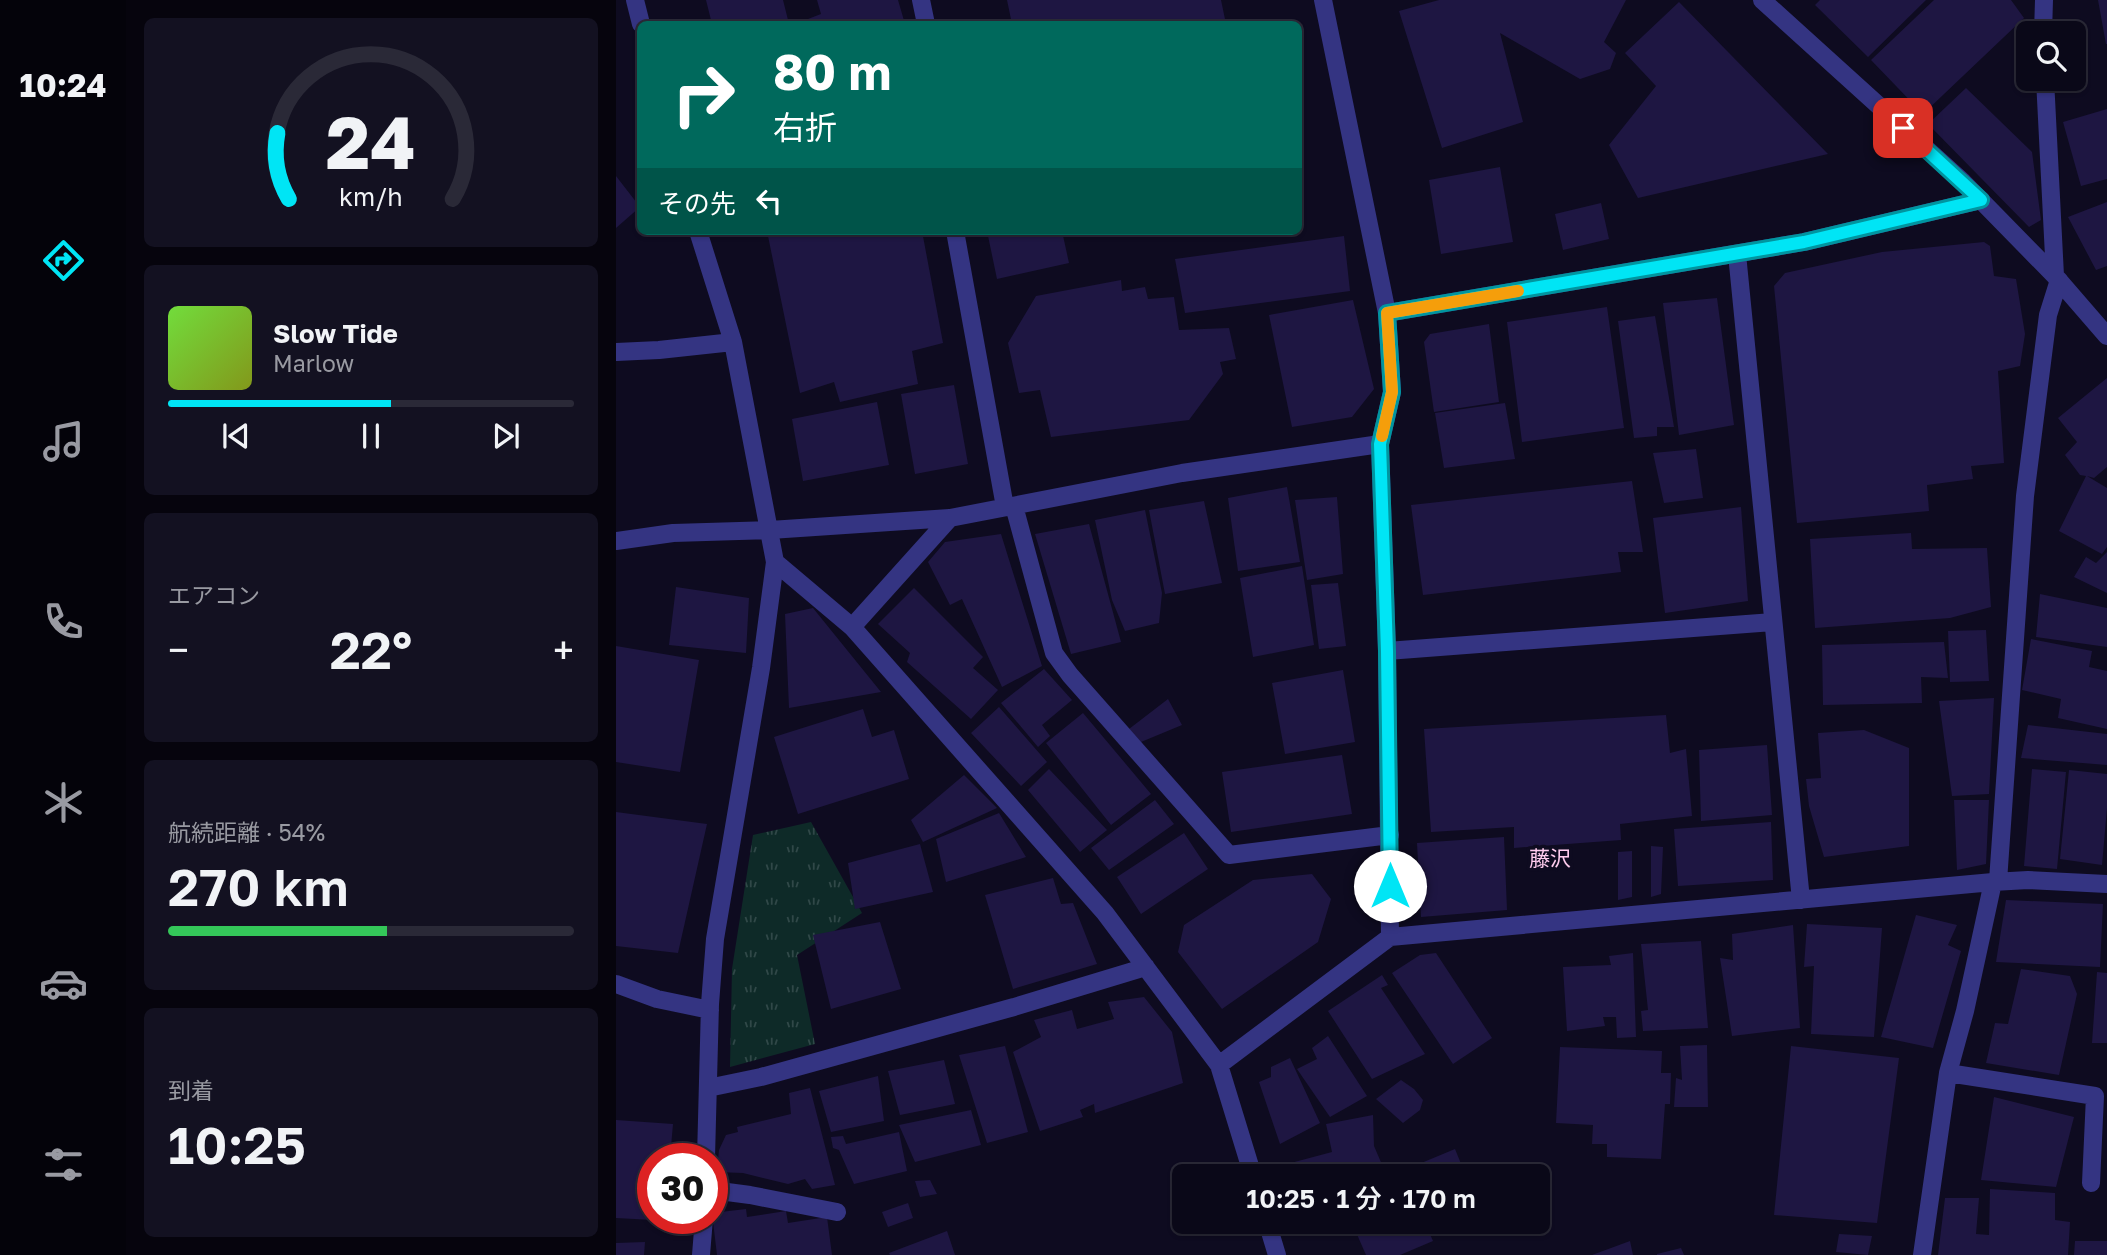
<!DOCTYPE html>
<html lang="ja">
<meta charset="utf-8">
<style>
body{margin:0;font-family:"Golos Text","Noto Sans JP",sans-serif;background:#131121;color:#f1f3f6;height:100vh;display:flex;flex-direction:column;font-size:26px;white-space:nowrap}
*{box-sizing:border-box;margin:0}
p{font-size:23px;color:#999aa2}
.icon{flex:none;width:38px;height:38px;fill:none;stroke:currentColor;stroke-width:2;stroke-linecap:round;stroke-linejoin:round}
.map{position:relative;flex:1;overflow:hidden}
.side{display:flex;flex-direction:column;gap:18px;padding:18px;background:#06040d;width:490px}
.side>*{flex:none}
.banner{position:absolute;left:21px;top:21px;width:665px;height:214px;border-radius:10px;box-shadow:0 2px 5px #0004,0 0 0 2px #2a2937;background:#00695c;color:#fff;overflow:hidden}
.fabs{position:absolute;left:1400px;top:21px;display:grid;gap:14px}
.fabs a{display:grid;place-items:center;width:70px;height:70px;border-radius:10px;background:#0a0818;box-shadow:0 2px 5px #0004,0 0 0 2px #2a2937;font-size:35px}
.speed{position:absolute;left:21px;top:1143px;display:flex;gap:14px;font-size:35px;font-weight:700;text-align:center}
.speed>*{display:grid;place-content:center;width:91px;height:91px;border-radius:50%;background:#0a0818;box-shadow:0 2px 5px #0004,0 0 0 2px #2a2937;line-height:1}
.speed .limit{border:10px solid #d22;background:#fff;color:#111}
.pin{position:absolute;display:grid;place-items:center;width:60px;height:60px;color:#fff;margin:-30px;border-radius:14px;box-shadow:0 4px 10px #0006}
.me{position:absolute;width:77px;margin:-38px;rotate:0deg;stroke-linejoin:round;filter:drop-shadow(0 0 5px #0008)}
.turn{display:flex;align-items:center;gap:24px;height:147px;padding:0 21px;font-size:32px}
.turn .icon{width:91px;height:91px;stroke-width:2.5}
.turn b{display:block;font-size:49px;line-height:60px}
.then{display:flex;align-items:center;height:66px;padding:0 21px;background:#0003;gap:14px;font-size:26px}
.big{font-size:52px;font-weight:600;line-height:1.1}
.side .tile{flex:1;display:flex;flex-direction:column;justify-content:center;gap:10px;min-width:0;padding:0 24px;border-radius:10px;background:#131121}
.side .dial{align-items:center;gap:0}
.dial svg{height:182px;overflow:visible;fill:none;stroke:#2a2937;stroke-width:7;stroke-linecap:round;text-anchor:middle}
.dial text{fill:#f1f3f6;stroke:none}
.song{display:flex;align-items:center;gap:21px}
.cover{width:84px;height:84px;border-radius:10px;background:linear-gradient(135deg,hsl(100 70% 55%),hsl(70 70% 35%))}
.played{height:7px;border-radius:4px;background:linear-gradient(90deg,#00e5f5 55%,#2a2937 55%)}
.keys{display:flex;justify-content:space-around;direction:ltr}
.heat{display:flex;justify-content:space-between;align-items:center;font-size:38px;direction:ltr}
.charge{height:10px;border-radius:5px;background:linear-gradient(90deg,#34c759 54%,#2a2937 0)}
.trip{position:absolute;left:556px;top:1164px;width:378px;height:70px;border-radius:10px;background:#0a0818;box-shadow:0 2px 5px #0004,0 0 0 2px #2a2937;font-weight:600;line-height:70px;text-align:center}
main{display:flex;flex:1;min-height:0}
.dock{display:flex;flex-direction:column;width:126px;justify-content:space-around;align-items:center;background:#04030a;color:#999aa2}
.dock .icon{width:49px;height:49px}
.dock .selected{color:#00e5f5}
.dock b{font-size:32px;color:#f1f3f6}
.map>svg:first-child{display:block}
.park{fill:url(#park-tufts)}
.building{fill:#1e1642}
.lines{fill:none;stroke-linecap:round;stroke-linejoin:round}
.minor{stroke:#343482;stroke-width:18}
.route-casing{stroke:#00959f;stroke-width:18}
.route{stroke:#00e5f5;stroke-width:12}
.slow{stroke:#f59e0b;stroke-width:12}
.labels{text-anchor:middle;stroke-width:7;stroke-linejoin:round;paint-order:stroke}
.neighbourhood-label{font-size:21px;fill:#fce;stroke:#0e0b20}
</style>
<main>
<nav class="dock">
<b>10:24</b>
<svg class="icon selected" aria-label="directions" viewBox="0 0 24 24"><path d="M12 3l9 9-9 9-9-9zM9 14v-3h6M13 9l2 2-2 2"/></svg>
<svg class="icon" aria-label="music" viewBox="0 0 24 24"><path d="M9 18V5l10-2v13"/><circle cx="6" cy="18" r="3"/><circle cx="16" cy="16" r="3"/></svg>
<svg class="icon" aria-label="phone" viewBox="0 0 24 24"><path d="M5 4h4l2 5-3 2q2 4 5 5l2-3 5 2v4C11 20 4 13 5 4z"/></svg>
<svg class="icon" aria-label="climate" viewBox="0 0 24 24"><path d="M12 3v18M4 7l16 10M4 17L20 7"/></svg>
<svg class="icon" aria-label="car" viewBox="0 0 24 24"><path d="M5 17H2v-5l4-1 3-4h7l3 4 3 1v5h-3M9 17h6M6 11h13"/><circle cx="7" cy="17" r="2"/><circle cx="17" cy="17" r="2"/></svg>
<svg class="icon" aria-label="filters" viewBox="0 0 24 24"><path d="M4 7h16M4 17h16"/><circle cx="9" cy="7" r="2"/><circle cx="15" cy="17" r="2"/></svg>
</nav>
<section class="side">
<div class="tile dial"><svg viewBox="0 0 100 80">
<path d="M14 69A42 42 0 1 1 86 69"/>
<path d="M14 69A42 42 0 0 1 9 40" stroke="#00e5f5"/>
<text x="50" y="56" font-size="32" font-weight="700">24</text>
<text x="50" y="72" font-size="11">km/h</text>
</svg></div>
<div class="tile">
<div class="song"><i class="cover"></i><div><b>Slow Tide</b><p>Marlow</p></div></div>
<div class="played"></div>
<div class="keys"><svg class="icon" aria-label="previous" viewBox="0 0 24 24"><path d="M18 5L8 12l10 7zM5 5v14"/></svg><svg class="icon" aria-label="pause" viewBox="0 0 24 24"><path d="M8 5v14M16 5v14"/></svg><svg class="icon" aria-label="next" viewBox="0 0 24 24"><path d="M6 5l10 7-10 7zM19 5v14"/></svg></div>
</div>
<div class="tile"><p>エアコン</p>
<div class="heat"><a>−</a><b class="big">22°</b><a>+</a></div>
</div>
<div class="tile"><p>航続距離 · 54%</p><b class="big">270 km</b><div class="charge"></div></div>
<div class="tile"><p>到着</p><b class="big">10:25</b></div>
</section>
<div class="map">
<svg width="1491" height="1255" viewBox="0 0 1491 1255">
<defs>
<pattern id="park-tufts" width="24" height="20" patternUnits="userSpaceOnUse" patternTransform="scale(1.75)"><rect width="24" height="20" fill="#0e2a28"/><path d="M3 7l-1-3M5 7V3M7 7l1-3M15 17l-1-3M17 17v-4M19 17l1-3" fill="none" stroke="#304848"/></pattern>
</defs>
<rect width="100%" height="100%" fill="#0e0b20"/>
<path class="park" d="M195,822L246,913L181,955L199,1044L114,1067L116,969L137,835Z"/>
<path class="building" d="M90,0H167L173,24H96Z
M201,0H282L289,24H179L205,14Z
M391,0H605L610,24H396Z
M823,0H1010L988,42L1000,53L994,69L964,79L884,33L907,122L826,148L783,11Z
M1204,0H1310L1252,57L1199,5Z
M1318,0H1395L1408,18L1307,114L1255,60Z
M1482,0H1491V44H1490Z
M1063,2L1212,154L1022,198L993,145L1040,86L1009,53Z
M1350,88L1416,152L1425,220L1413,227L1312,124Z
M1491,109V179L1465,186L1447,122Z
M884,167L897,242L825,254L813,180Z
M0,176L24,207L0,228Z
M1491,202V266L1480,270L1452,217Z
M985,203L993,239L947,250L939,214Z
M151,231H306L327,343L296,351L302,384L224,402L218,382L184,393Z
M371,231H446L453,263L381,279Z
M728,236L734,291L569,313L559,259Z
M1368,242L1374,246L1378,276L1400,279L1409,334L1404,366L1382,371L1388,463L1355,466L1357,479L1311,485L1313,511L1181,523L1158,286L1169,273L1266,252Z
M505,280L506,291L529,287L532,299L558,297L563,330L613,328L620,359L604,362L607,374L573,420L435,437L424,390L403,393L392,343L420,296Z
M1101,298L1118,425L1063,435L1047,303Z
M737,300L758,389L736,417L676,427L653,315Z
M991,307L1008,428L906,442L891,322Z
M1039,316L1058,427H1041V436L1018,438L1002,321Z
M873,324L883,402L818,412L808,342L814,334Z
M1491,378V467L1478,478L1471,476L1491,488V547L1486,554L1443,531L1470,476L1464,475L1449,455L1461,442L1442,418Z
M338,385L352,464L299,474L285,394Z
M261,402L273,465L187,481L176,419Z
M889,403L899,459L828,468L819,413Z
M1080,449L1087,498L1048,503L1037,453Z
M1016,481L1027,552H1002L1005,572L807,595L795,505Z
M671,487L684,562L622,571L612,498Z
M721,497L727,574L691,580L679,500Z
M588,501L606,583L549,594L533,510Z
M1125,507L1132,601L1049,613L1037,518Z
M529,510L546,593L543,623L509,631L496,600L479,520Z
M473,524L505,642L455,654L419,534Z
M1295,533L1296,549L1371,548L1375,607L1334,618L1199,628L1194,539Z
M385,534L426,666L386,687L346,599L334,605L312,562L329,542Z
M1491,552V593L1458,577L1470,557L1480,563Z
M686,566L698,645L637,657L624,578Z
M722,583L730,646L703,649L695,585Z
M60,587L133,598L130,653L53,645Z
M298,588L367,657L357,668L382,690L355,719L291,662L294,653L262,624Z
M1424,594L1491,608V647L1420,637Z
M197,608L265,692L173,708L169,614Z
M1370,630L1373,681L1334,682L1332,631Z
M1415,639L1476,651L1473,667L1491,671V729L1442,718L1445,699L1406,690Z
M1328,642L1332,678L1305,677L1306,703L1207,705L1206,645Z
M0,646L83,660L64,772L0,762Z
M428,669L456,700L426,725L434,736L422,747L385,703Z
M727,670L739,742L669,754L656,683Z
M1378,698L1373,794L1336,796L1323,701Z
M552,699L566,725L525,742L513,729Z
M383,707L431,762L405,786L355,733Z
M247,709L256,737L278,730L293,779L182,814L158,737Z
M467,713L535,794L495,825L430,743Z
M1050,715L1054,753L1070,749L1076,816L1004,824L1005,840L898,848V827L815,832L808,729Z
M1412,725L1491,734V765L1405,758Z
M1248,730L1293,748V846L1208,857L1193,806L1190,779L1205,778L1202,733Z
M1151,745L1156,815L1085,821L1083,750Z
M726,755L736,814L615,832L606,772Z
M433,769L491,830L464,852L412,790Z
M1416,769L1450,772L1441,869L1408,866Z
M1453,770L1491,774V808L1486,865L1444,859Z
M348,775L381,808L307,842L295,820Z
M539,800L558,824L493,870L475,848Z
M1338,800H1373L1370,864L1341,870Z
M0,812L91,824L62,953L0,946Z
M383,813L410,857L330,882L320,839Z
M1155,822L1157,880L1062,886L1058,829Z
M568,833L592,869L525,914L501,877Z
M888,837L891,910L805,917L801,843Z
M304,844L317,892L239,909L232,863Z
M1035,846L1047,847L1045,894L1035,897Z
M1016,851V897L1002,900V852Z
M696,874L715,899L702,942L606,1009L562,952L568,925L637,880Z
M437,878L445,904L457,903L481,964L397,989L369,895Z
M1390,900L1487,904L1484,967L1380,962Z
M1300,915L1341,925L1332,945L1345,951L1317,1048L1265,1037Z
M264,922L285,989L215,1009L197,935Z
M1191,924L1266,928L1258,1037L1195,1034L1198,966L1188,967Z
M1177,925L1184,1028L1116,1036L1104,958L1117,960L1116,934Z
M1085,941L1092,1028L1027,1031L1025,1011L1032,1010L1025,944Z
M820,953L876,1038L837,1064L776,973L804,955Z
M1017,953L1020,1037L1001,1038L1000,1017H987L989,1026L951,1031L947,967L995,965L993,956Z
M1405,969L1454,976L1461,994L1443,1075L1370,1063L1379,1023L1392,1024Z
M1481,972L1491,973V1043H1476Z
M766,975L772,985L765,988L809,1054L756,1079L712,1011Z
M528,997L556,1032L567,1083L479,1113L478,1104L464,1110L467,1117L424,1131L397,1052L425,1037L418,1020L456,1010L461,1029L498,1019L492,1002Z
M712,1036L751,1096L714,1117L681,1069L701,1059L696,1048Z
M1091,1045L1092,1107H1058L1060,1078L1066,1080L1064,1046Z
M389,1046L412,1132L371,1143L343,1055Z
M1175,1046L1283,1058L1261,1223L1158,1215Z
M944,1047L1046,1051L1045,1073H1055L1054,1104H1049L1045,1159L991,1157V1144H976L977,1125L940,1123Z
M674,1058L704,1123L664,1144L643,1082L655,1077V1067Z
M328,1060L339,1104L284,1115L272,1071Z
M262,1076L268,1121L215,1132L203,1091Z
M785,1080L798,1089L807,1100L804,1110L787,1123L760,1099Z
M194,1088L219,1185L196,1189L189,1179L172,1184L127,1173L101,1172L103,1150L110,1135L122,1132L121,1127L175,1114L173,1093Z
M1378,1097L1458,1117L1440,1187L1365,1180Z
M355,1110L365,1145L299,1162L283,1125Z
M757,1115L758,1146L767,1167L763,1176H673L671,1164L716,1152L710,1124Z
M0,1120L57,1124L54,1158H37V1220L0,1218Z
M283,1132L291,1171L238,1184L223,1150L217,1148L215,1137L227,1136L230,1144Z
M839,1149L850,1176H774Z
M314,1180L321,1194L304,1197L299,1181Z
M1374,1189L1439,1193V1220L1454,1222L1452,1255H1322L1329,1198H1363L1360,1234L1373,1235Z
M292,1203L297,1218L272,1227L266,1212Z
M130,1209L131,1217L170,1211L172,1223L211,1217L216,1255H101L96,1213Z
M740,1222H817L810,1225L817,1241L784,1255H750L736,1223Z
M331,1231L339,1255H274L273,1253Z
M1223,1234L1256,1236L1252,1255L1220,1252Z
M1014,1241L1017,1255H976Z
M1459,1241H1491V1255H1458Z
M29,1242L28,1255H0V1243Z
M1065,1248L1068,1255H1041V1254Z"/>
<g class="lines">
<path class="minor" d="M19,0L25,24
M305,0L310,24
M707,0L771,313L776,392L764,444L771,651L774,937
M1146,0L1347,182L1439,276L1491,336
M1427,33L1428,0
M1429,79L1439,276
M82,231L117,342L159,562L236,627L489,913L603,1065L637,1176
M339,231L389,507
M1121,254L1185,900
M771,313L1188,242L1365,200
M0,352L43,350L117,342
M398,506L438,653L454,675L613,855L774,835
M0,541L57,533L154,530L334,518L566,473L764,444
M236,627L334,518
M771,651L1157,622
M1382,881L1409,496L1432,315L1443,280
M0,984L41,999L94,1010
M603,1065L774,937L1377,882L1412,880L1491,884
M1332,1073L1479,1096L1475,1183
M92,1088L145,1077L398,1007L530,967
M90,1158L94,1004L99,939L145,668L159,562
M96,1190L134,1195L221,1212
M651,1222L661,1255
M85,1255L88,1218
M1306,1255L1332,1073L1349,1011L1377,882"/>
</g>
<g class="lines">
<g class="route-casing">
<path id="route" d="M774,886L771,651L764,444L776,392L771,313L1188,242L1365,200L1287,128"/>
</g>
<use href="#route" class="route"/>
<path class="slow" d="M766,436L776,392L771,313L902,291"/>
</g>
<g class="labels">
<g class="neighbourhood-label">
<text x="934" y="866">藤沢</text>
</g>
</g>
</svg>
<div class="fabs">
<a><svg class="icon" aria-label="search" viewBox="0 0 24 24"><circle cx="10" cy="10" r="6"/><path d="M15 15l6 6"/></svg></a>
</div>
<div class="speed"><div class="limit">30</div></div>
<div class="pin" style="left:1287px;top:128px;background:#d93025"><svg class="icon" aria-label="arrive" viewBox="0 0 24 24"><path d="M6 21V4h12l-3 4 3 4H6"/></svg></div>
<svg class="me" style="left:774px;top:886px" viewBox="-20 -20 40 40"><circle r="19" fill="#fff"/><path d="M0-13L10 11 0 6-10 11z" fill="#00e5f5"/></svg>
<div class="trip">10:25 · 1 分 · 170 m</div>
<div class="banner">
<div class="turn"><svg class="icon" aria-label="right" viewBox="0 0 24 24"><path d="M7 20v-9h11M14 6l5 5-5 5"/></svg><div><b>80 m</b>右折</div></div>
<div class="then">その先<svg class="icon" aria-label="left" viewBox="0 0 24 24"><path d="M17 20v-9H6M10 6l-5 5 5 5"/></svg></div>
</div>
</div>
</main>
